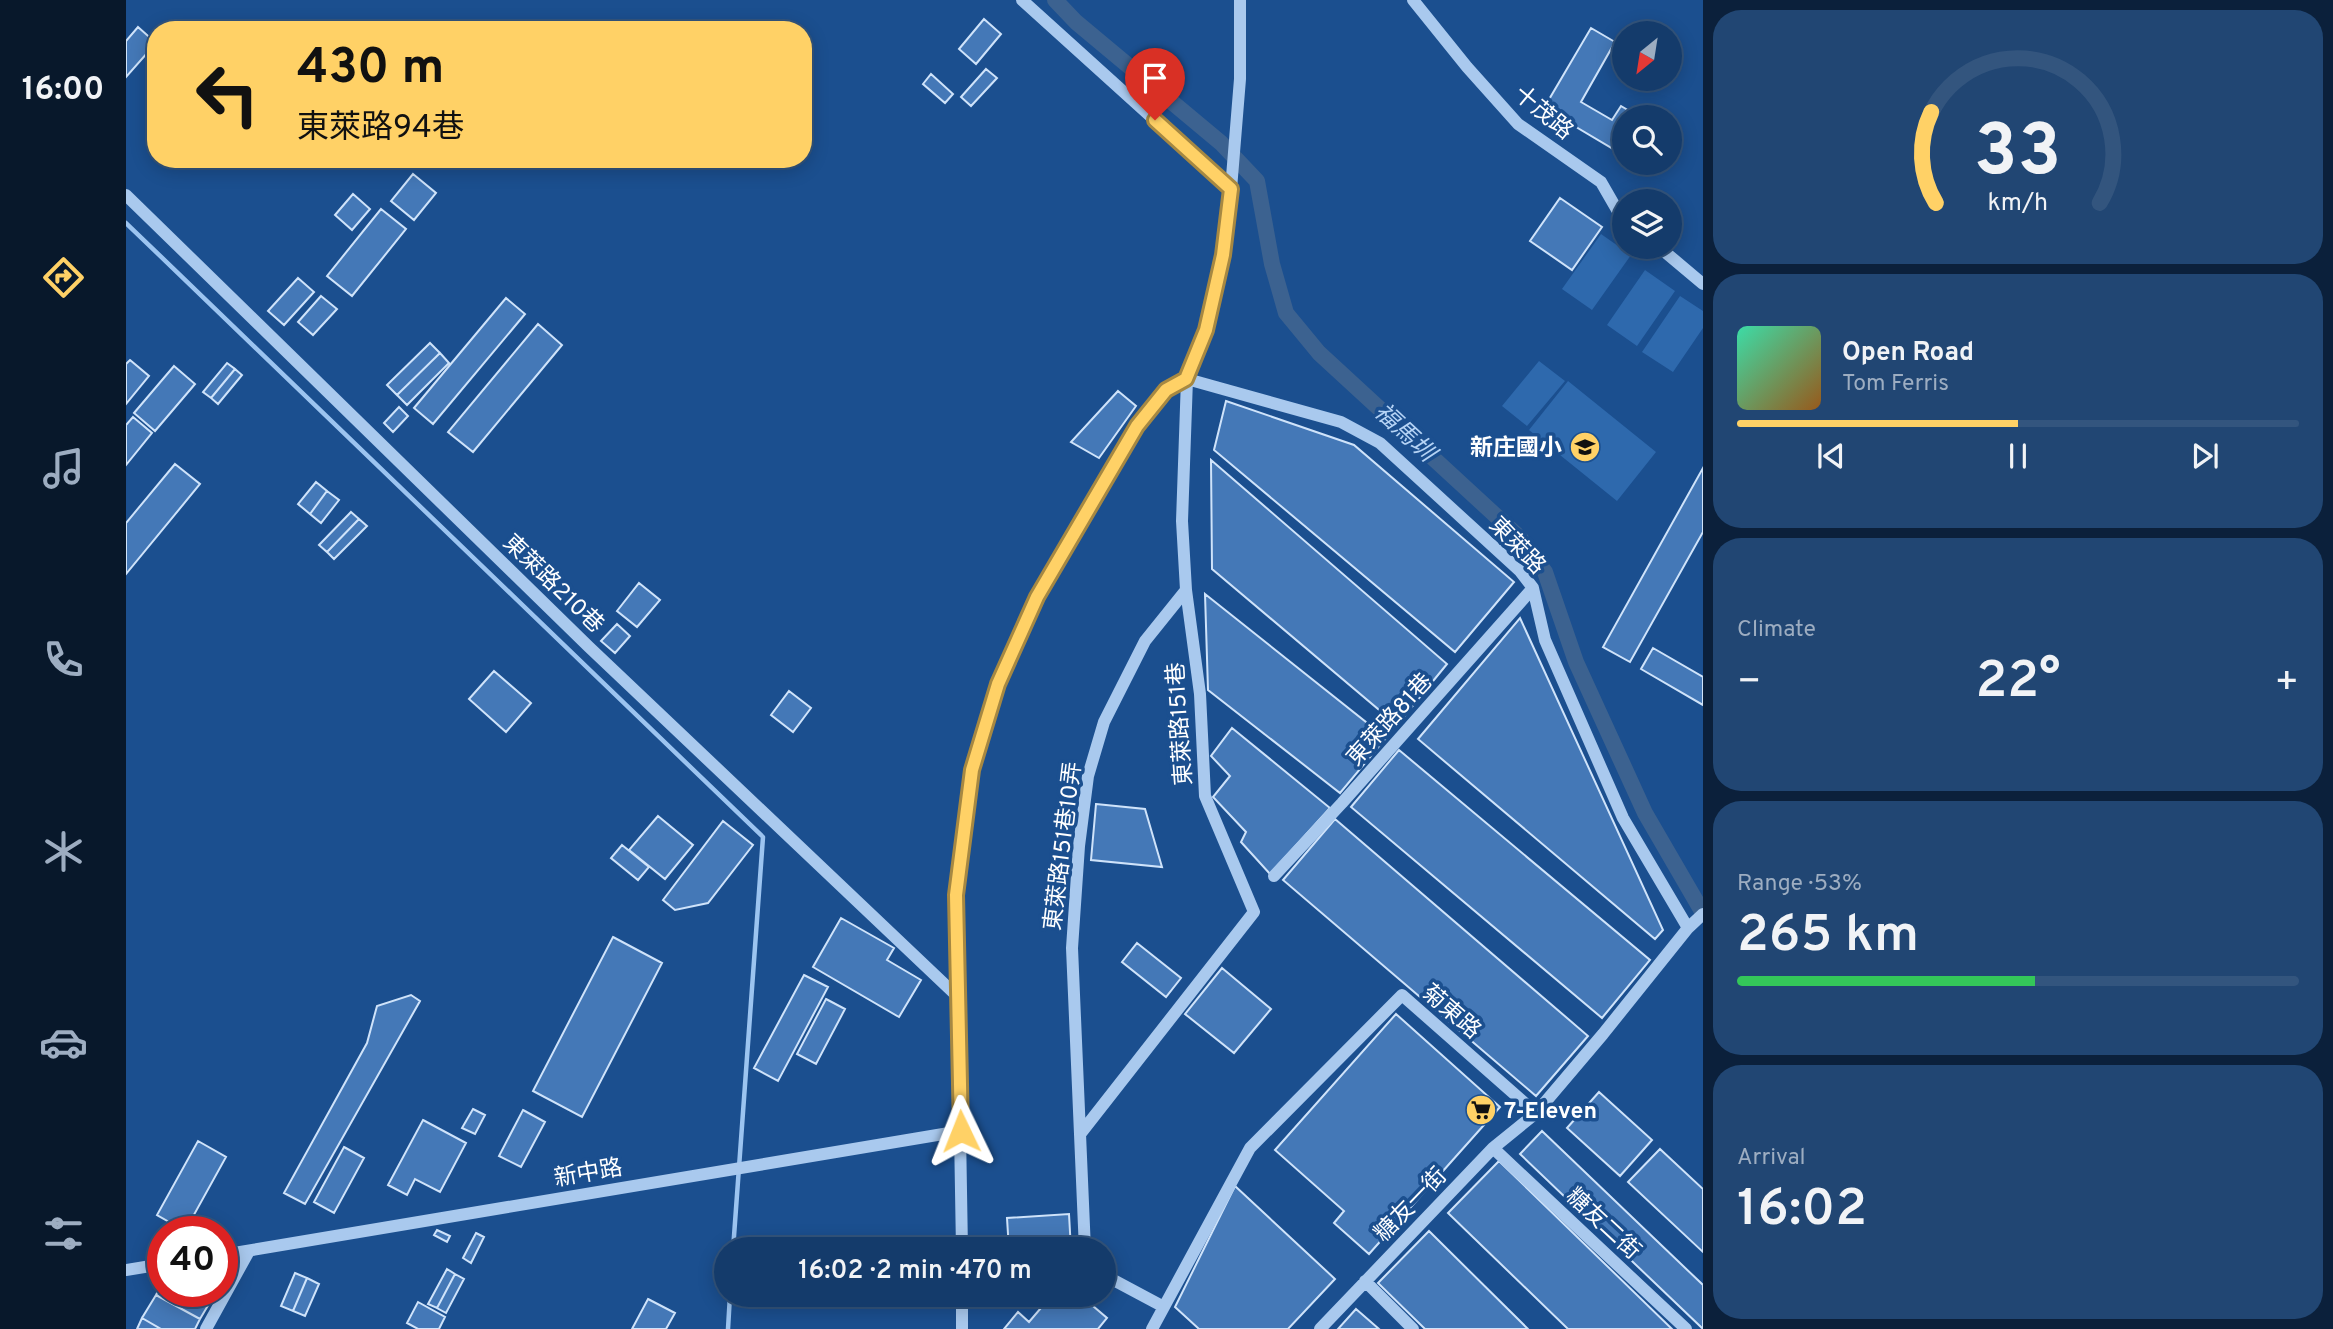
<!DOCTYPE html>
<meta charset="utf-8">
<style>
body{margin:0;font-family:Overpass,"Noto Sans TC",sans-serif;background:#214673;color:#f1f3f6;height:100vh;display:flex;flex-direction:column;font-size:26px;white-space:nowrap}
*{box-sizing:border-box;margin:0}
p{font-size:23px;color:#9dadc1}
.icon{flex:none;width:38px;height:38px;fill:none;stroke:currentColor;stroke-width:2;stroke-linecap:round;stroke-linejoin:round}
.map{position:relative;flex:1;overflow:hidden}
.panel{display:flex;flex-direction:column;gap:10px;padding:10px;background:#0b203b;width:630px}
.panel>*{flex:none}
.top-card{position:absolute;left:21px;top:21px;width:665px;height:147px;border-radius:28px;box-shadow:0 4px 18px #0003,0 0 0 2px #33557e;background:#ffd166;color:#111;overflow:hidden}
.needle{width:46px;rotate:210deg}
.fabs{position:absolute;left:1486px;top:21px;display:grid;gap:14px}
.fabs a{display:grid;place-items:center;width:70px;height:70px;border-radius:50%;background:#143b6b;box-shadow:0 4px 18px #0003,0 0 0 2px #33557e;font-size:35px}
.speed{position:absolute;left:21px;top:1216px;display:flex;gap:14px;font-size:35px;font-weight:700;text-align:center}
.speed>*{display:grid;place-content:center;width:91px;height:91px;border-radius:50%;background:#143b6b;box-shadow:0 4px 18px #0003,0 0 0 2px #33557e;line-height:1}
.speed .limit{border:10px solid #d22;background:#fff;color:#111}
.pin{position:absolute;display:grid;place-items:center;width:60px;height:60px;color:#fff;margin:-72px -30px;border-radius:50% 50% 50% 0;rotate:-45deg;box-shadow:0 0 7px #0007}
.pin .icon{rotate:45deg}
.me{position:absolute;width:77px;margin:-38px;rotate:358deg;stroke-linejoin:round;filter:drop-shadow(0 0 5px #0008)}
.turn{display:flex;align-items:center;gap:24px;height:147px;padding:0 35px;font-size:32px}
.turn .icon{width:91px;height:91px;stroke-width:2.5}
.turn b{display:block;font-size:49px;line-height:60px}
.big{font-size:52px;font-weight:600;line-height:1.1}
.panel .card{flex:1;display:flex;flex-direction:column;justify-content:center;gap:10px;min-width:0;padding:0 24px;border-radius:28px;background:#214673}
.panel .dial{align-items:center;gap:0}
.dial svg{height:182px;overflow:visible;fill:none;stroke:#33557e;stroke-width:7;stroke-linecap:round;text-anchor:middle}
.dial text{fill:#f1f3f6;stroke:none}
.song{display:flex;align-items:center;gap:21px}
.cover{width:84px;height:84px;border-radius:10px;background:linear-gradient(135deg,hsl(160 70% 55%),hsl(30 70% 35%))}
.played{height:7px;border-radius:4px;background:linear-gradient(90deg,#ffd166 50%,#33557e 50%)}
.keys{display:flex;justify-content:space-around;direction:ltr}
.heat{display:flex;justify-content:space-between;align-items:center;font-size:38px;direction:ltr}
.charge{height:10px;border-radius:5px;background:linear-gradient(90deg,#34c759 53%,#33557e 0)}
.trip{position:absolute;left:588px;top:1237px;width:402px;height:70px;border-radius:35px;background:#143b6b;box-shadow:0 4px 18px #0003,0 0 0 2px #33557e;font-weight:600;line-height:70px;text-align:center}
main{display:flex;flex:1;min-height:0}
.tab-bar{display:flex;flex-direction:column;width:126px;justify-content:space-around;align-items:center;background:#08182b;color:#9dadc1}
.tab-bar .icon{width:49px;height:49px}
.tab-bar .on{color:#ffd166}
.tab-bar b{font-size:32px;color:#f1f3f6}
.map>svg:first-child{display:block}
.green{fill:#2e69ad}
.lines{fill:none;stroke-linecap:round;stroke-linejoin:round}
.stream{stroke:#9cc4f0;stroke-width:4.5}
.canal{stroke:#3c6290;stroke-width:16}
.building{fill:#4478b7;stroke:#cfe3fa;stroke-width:2}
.minor{stroke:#a9c9ee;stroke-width:12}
.route-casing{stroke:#a68842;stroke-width:18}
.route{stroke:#ffd166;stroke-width:12}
.labels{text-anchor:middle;stroke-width:7;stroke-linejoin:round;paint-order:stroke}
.street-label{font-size:23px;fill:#fff;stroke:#1b4f8f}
.poi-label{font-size:23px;font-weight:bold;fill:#fff;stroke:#1b4f8f;text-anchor:end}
.water-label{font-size:24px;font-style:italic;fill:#b5d3f5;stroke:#1b4f8f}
</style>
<main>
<nav class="tab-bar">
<b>16:00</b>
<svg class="icon on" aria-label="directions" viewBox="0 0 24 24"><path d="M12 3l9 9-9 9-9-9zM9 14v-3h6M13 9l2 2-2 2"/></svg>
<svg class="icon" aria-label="music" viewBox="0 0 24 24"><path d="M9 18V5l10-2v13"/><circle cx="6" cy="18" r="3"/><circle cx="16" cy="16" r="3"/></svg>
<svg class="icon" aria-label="phone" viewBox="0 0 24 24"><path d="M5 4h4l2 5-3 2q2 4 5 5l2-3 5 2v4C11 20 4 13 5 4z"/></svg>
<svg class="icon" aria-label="climate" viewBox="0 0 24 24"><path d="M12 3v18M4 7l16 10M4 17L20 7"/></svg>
<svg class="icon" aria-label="car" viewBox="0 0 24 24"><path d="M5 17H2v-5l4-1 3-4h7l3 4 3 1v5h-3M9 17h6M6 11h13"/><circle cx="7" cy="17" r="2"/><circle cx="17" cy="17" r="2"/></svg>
<svg class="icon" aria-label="filters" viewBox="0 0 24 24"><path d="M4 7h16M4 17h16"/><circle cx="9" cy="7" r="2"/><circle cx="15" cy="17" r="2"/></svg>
</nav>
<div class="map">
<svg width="1577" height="1329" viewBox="0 0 1577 1329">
<rect width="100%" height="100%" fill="#1b4f8f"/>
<path class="green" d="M1475,234L1505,255L1466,310L1436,289Z
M1519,270L1549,291L1511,346L1481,325Z
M1554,296L1577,311V328L1547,372L1516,352Z
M1413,361L1439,381L1401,426L1376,406Z
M1442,381L1530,452L1491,501L1403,430Z"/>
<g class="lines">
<path class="stream" d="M0,223L637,837L607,1250
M602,1329L604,1295"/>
<path class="canal" d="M929,0L950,22L1095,143L1131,181L1146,264L1160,313L1193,353L1394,538L1419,572L1450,662L1519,813L1577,913"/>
</g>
<path class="building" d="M858,19L875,34L850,64L833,49Z
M12,27L30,43L0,77V41Z
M1465,28L1489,42L1455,102L1486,120L1495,106L1510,115L1508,117H1498V134L1489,150L1418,108Z
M860,69L871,78L845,106L835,97Z
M805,74L827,94L819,103L797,84Z
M287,174L310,193L288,220L265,201Z
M227,194L244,209L226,230L209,215Z
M1434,198L1476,227L1446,270L1404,241Z
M255,209L280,229L226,296L201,276Z
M172,278L188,292L158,325L142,311Z
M195,296L211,309L187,335L172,322Z
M380,298L399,314L307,424L288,408Z
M412,324L436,345L347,452L322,432Z
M304,343L314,353L271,395L261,385Z
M314,353L323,363L281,405L271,395Z
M4,360L23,376L0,404V364Z
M101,363L109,369L85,398L77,392Z
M48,366L69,384L29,431L8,413Z
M109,369L116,375L92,404L85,398Z
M992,391L1010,406L973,458L945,442Z
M1100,401L1228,445L1388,582L1329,652L1088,450Z
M273,407L282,416L267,432L258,423Z
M7,417L26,433L0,465V425Z
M1085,460L1321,664L1271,725L1086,569Z
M49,464L74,484L0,574V523Z
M1577,468V532L1504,662L1477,647Z
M190,482L201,491L184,514L172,504Z
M201,491L213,500L195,523L184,514Z
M225,512L233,519L201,552L193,545Z
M233,519L241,526L208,559L201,552Z
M513,583L534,600L511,627L491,611Z
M1079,594L1260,738L1214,793L1082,690Z
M1394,618L1537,930L1529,939L1292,739Z
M491,624L504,636L489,653L475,641Z
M1527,648L1577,677V705L1515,669Z
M368,671L405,703L380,732L343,699Z
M663,691L685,708L667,732L645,715Z
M1106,728L1204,808L1144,874L1115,842L1120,832L1087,797L1104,776L1085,756Z
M1273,750L1524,960L1476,1018L1225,807Z
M970,804L1019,809L1036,867L965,860Z
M532,816L567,845L539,879L503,850Z
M1209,819L1462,1036L1410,1096L1157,880Z
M597,821L627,845L582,903L549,910L537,900Z
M496,845L523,867L512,880L485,858Z
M715,918L768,948L761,960L795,980L773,1017L687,967Z
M487,937L536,963L456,1117L407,1091Z
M1011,943L1055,978L1040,997L996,962Z
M1096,968L1145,1009L1108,1053L1059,1014Z
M678,975L702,987L652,1081L628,1068Z
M285,995L294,1001L179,1204L158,1193L241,1043L251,1006Z
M700,999L719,1009L690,1064L671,1054Z
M1270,1014L1374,1107L1243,1254L1208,1223L1218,1211L1149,1150Z
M1473,1092L1526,1140L1494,1176L1441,1128Z
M347,1109L359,1115L349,1134L336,1128Z
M397,1110L419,1122L395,1167L373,1156Z
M297,1120L340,1143L314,1192L289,1179L281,1195L262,1185Z
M1416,1131L1577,1285V1329L1394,1154Z
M72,1141L100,1157L59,1231L31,1215Z
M218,1147L238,1158L208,1213L188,1202Z
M1534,1149L1577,1189V1252L1502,1182Z
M1373,1161L1546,1329H1442L1322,1213Z
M1109,1186L1209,1279L1162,1329H1073L1049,1307Z
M943,1214L945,1250H883L881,1218Z
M311,1230L324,1236L321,1242L308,1235Z
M1303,1231L1402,1329H1299L1252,1283Z
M350,1233L358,1237L345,1263L337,1258Z
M321,1269L329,1274L311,1308L302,1304Z
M169,1273L181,1278L167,1311L155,1306Z
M329,1274L338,1279L320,1313L311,1308Z
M181,1278L193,1284L179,1316L167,1311Z
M37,1281V1292H90L74,1319L30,1295Z
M30,1295L74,1319L69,1329H35L16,1318Z
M926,1295H954L981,1318L972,1329H878L892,1312L903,1322Z
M522,1299L549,1313L540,1329H506Z
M292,1302L319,1317L313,1329H292L281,1323Z
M1230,1309L1253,1329H1212Z
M16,1318L35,1329H11Z"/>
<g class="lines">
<path class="minor" d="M896,0L1105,189
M1287,0L1341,67L1392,124L1475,182L1494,215L1498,218
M0,195L463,647L831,996
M1533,247L1577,284
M1061,379L1215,422L1254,443L1394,571L1407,588L1419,640L1497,818L1562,928
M1148,876L1216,803L1407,588
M955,1133L1128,912L1079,796L1074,694L1060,590L1056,521L1061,379
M1367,1148L1560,1329
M836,1250L830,895L846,770L872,684L911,597L1011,426L1040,390L1061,379L1081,330L1096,255L1105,189L1114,79V0
M959,1250L946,948L953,846L962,776L978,722L1019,641L1060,590
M96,1255L835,1131
M0,1270L37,1264
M978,1275L1038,1307
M1239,1281L1287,1329
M80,1329L123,1251
M836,1329V1295
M1026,1329L1124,1148L1276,995L1410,1113
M1194,1329L1367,1148L1410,1113L1477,1034L1562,928L1577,914"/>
</g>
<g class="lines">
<g class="route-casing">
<path id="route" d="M835,1131L830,895L846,770L872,684L911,597L1011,426L1040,390L1060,379L1080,330L1097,255L1105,189L1029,120"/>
</g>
<use href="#route" class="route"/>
</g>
<defs>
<g id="school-disc" transform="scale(1.575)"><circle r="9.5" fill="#ffd166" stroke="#1b4f8f"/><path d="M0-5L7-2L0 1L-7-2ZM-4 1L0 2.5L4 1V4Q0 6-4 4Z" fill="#111"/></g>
<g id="supermarket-disc" transform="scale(1.575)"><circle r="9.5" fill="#ffd166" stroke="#1b4f8f"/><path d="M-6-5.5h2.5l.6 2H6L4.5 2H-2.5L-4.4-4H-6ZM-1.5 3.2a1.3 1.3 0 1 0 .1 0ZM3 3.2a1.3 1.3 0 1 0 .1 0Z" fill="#111"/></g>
</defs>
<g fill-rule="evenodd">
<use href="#school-disc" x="1459" y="447"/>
<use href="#supermarket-disc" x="1355" y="1110"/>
</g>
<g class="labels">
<g class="street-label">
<text transform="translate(1418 112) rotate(40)" y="8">十茂路</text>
<text transform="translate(1392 545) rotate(46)" y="8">東萊路</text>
<text transform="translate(428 583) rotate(44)" y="8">東萊路210巷</text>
<text transform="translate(1263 719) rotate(-48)" y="8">東萊路81巷</text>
<text transform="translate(1053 724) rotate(-94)" y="8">東萊路151巷</text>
<text transform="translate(936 846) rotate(-83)" y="8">東萊路151巷10弄</text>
<text transform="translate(1326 1011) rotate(41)" y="8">菊東路</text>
<text transform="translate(462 1172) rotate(-10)" y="8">新中路</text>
<text transform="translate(1284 1204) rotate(-46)" y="8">糖友一街</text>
<text transform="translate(1478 1223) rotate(43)" y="8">糖友二街</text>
</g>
<g class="poi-label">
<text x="1436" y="455">新庄國小</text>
<text x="1378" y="1118" text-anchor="start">7-Eleven</text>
</g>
<g class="water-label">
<text transform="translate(1279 432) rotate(43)" y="8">福馬圳</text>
</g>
</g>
</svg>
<div class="fabs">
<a><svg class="needle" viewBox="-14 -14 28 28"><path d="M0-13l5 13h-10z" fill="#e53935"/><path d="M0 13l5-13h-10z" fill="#9dadc1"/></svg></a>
<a><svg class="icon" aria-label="search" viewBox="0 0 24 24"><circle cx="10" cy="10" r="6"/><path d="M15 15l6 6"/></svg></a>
<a><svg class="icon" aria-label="layers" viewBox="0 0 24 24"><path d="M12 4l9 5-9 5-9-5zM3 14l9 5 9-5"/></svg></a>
</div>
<div class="speed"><div class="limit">40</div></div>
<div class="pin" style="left:1029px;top:120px;background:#d93025"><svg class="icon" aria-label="arrive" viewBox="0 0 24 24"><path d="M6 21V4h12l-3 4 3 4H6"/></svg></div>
<svg class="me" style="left:835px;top:1131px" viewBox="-20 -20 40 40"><path d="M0-17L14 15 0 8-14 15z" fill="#ffd166" stroke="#fff" stroke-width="4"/></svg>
<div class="trip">16:02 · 2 min · 470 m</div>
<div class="top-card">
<div class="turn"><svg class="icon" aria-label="left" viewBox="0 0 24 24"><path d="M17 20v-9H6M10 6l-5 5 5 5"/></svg><div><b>430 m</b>東萊路94巷</div></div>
</div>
</div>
<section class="panel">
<div class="card dial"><svg viewBox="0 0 100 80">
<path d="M14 69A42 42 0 1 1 86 69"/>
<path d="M14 69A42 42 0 0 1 12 29" stroke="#ffd166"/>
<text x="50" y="56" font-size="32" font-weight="700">33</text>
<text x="50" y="72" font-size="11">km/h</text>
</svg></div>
<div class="card">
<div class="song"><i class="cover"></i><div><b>Open Road</b><p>Tom Ferris</p></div></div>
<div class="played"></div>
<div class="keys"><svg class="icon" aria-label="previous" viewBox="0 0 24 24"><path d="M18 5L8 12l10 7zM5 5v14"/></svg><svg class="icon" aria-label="pause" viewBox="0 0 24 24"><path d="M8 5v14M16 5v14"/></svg><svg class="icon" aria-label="next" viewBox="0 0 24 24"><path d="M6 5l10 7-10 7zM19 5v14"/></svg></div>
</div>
<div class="card"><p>Climate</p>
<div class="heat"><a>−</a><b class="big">22°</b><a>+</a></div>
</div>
<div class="card"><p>Range · 53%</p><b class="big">265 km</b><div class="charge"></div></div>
<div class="card"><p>Arrival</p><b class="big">16:02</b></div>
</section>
</main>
